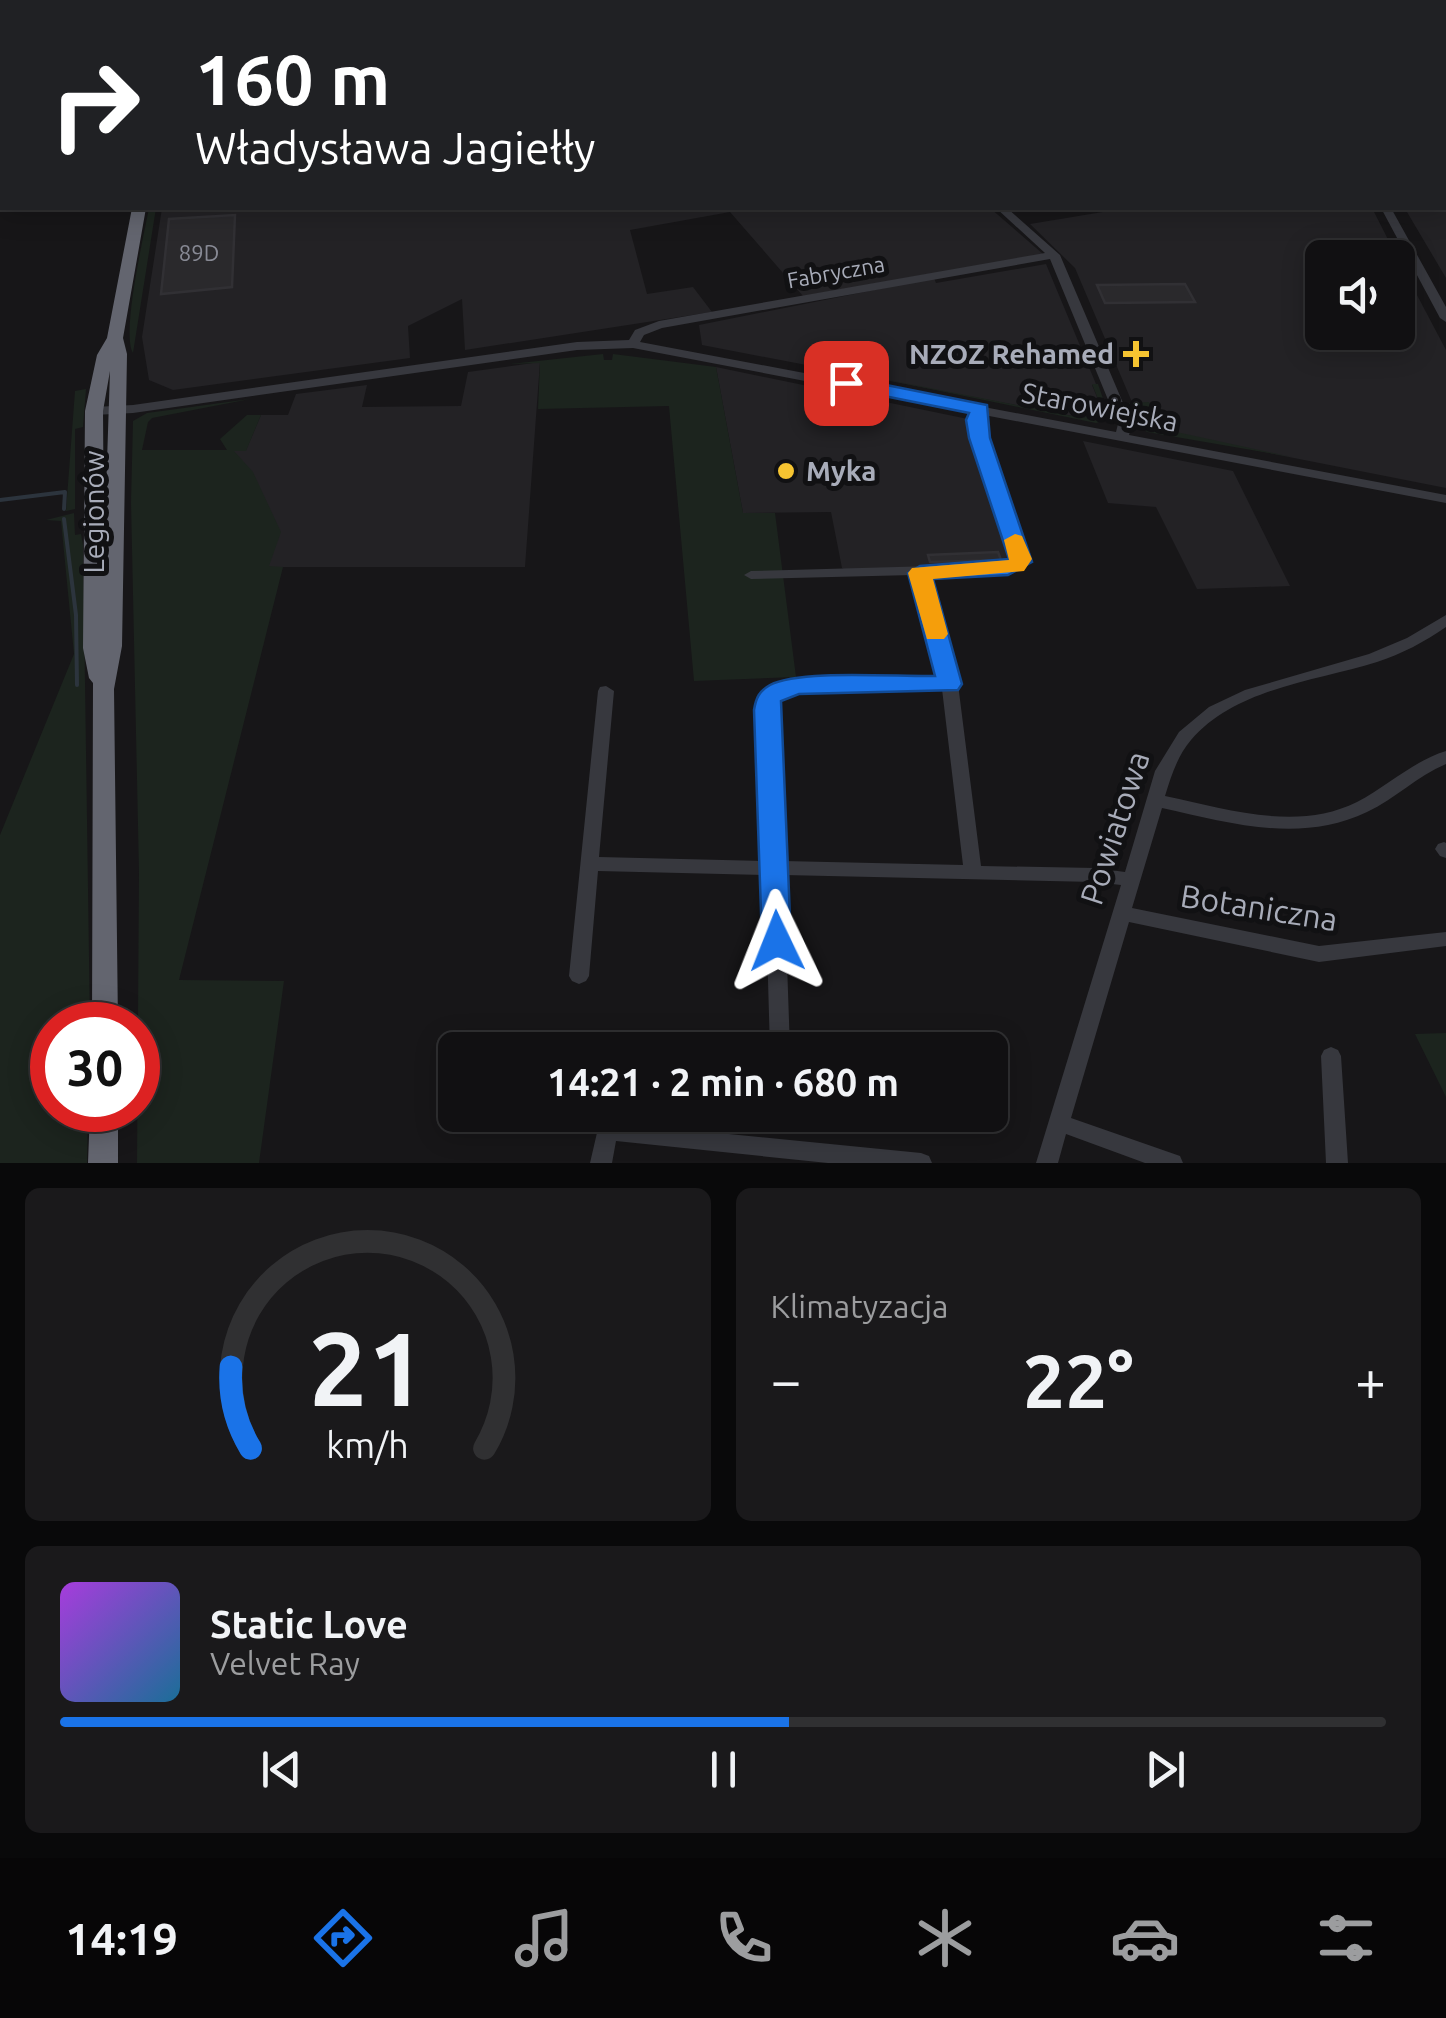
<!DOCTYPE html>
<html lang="pl">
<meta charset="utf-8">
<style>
body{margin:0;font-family:Ubuntu,sans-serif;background:#1a191b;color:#f1f3f6;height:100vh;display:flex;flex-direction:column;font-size:38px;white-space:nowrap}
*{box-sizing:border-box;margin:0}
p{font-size:32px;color:#9c9d9f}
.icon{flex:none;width:55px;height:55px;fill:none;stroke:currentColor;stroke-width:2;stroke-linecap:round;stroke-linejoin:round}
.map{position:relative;height:1163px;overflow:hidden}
.sheet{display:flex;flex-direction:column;gap:25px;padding:25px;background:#09090a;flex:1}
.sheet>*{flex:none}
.hud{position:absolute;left:0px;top:0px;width:1448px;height:210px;box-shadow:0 5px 25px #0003,0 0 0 2px #303032;background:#202124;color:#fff;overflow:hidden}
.fabs{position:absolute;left:1305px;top:240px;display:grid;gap:20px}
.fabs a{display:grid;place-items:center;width:110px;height:110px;border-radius:15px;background:#111012;box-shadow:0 5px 25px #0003,0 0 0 2px #303032;font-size:50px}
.speed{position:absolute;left:30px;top:1002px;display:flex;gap:20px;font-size:50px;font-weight:700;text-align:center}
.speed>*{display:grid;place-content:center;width:130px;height:130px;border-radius:50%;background:#111012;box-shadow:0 5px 25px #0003,0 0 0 2px #303032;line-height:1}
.speed .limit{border:15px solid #d22;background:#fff;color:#111}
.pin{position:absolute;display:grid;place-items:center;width:85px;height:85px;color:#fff;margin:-42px;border-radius:20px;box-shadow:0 5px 15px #0006}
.me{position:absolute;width:110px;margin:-55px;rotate:358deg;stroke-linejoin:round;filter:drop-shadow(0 0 8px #0008)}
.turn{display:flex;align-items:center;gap:35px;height:210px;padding:0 30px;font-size:45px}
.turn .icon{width:130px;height:130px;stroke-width:2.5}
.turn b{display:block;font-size:70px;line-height:85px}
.big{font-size:75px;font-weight:600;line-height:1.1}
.sheet .tile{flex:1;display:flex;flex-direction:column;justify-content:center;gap:15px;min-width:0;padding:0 35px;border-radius:15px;background:#1a191b}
.sheet .dial{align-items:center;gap:0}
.dial svg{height:260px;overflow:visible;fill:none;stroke:#303032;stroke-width:7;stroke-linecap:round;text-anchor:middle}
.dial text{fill:#f1f3f6;stroke:none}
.song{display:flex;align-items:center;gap:30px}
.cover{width:120px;height:120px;border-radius:15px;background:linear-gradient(135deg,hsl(280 70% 55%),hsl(200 70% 35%))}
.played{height:10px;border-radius:5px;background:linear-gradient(90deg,#1a73e8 55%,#303032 55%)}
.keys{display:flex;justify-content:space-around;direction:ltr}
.heat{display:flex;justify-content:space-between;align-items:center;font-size:55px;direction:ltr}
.sheet .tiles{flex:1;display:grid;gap:25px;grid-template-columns:1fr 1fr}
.tile:last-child{grid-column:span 2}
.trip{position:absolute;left:438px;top:1032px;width:570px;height:100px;border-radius:15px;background:#111012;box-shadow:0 5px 25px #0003,0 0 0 2px #303032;font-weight:600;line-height:100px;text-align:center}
.tabs{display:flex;height:160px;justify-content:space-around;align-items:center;background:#070607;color:#9c9d9f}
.tabs .icon{width:70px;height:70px}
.tabs .selected{color:#1a73e8}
.tabs b{font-size:45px;color:#f1f3f6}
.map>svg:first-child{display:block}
.built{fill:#232225}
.green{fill:#1c241e}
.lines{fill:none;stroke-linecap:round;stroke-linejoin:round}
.stream{stroke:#2c343d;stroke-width:4}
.building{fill:#2a292c;stroke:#313034;stroke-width:2.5}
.minor{fill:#37383e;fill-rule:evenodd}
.highway{fill:#63656f;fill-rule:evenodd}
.rail-casing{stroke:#4a4c53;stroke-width:5}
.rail{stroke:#111113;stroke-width:2.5;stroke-dasharray:8;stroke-linecap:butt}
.route{fill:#1a73e8;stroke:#114b97;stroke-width:2.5}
.slow{fill:#f59e0b}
.poi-dot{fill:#f6c431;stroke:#111113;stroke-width:4}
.labels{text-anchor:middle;stroke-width:10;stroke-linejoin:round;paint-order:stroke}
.number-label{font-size:22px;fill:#888a95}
.far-street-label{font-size:22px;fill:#a8acb9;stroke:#111113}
.poi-label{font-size:28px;font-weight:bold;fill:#a8acb9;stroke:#111113;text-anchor:end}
.street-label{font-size:28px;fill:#a8acb9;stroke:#111113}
.near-street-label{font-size:32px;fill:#a8acb9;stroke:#111113}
</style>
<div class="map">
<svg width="1446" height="1163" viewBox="0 0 1446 1163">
<rect width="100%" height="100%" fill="#171618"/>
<path class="built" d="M162,208H990L1043,254L803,296L730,212L630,230L647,294L693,287L712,312L465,350L462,299L408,326L410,358L173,390L149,380L142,337Z
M1127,208H1372L1397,257L1322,258V332H1398V259L1446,350V488L1143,428L1075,268L1030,224Z
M1446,211V278L1407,212Z
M1046,264L1096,384L1092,385L1102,409L1083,418L702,345L699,325L934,278L936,283Z
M540,362L525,567H269L233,450H246L261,415H288L296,394L367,385L362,407L461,406L468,372Z
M716,367L968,419L1014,560L1004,564L848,572L842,568L831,512L743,513Z
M1083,441L1233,471L1290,586L1197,589L1156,507L1108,503Z"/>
<path class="green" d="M149,208H156L133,353C121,333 144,235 149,208Z
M603,354L604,360H612L613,354L716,367L743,513H775L796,677L694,681L669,406L538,409L540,363L510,364Z
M858,374L1083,418L1102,409L1092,384H1098L1110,419L1096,423Z
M86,389L83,427L75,429V509L66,511L75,391Z
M250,399L152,418L148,422L142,450H227L220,439L247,415H261L246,451H234L253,472L281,532L269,566L283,567L179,980L284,981L259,1163H137L139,872L131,502L133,421L147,413Z
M1149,402L1158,428L1292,457L1147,432L1137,422L1129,421L1124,409L1129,403Z
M74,513L75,535L81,534L83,545L90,1025H52V1110H88L87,1163H0V835L74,654L61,521L46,520Z
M1446,1033V1097L1415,1034Z"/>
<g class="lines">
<path class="stream" d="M0,500L65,492L64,509
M64,519L76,615L77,685"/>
</g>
<path class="building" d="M235,215L232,287L161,294L169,219Z
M1185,284L1195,302L1105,303L1097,285Z
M998,552L1001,560L930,562L928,555Z"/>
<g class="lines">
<path class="minor" d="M821,0H841L843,2H825Z
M1360,0H1368L1369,2H1361Z
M1445,57H1446V63H1445Z
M0,165H2V171L0,172Z
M996,208H1007L1060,255L1132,424L1129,435L1446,495V503L984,415L983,420L986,439L1028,559L1024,567L1008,572L928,575L958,684L981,866L1095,868L1125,872L1155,771L1179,732L1209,707L1245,690L1369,654L1407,638L1446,615V627C1424,642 1402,654 1377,662C1316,681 1236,688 1191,740C1178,755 1171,776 1165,796C1227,809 1297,832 1357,802C1388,786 1413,761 1446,751V764C1417,776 1395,799 1367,812C1300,844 1230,823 1162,808L1132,908L1319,946L1446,932V946L1319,962L1129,922L1071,1118L1180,1156L1183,1163H1145L1066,1134L1058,1163H1036L1121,885L1095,882L784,875L790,1050H770L765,875L598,871L589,976L586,981L579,984L572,981L569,976L598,691L600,687L606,686L614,691L599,857L765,861L761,697L775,685L799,680L940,679L913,575L751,579L744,575L751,571L1006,564L1013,561L972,439L969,420L972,413L633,348L577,350L133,413L94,415L88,411L94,407L133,405L577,342L629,340L635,330L659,321L1045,253ZM1050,259L1118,424L1116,432L640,342L644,335L662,328ZM942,689L963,865L783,861L777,699L786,693L799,690Z
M1381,208H1391L1446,307V322L1440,318Z
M1444,842L1446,843V858L1440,856L1435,849L1438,844Z
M1331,1047L1338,1050L1341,1056L1348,1163H1326L1321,1056L1324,1050Z
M607,1122L921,1153L929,1156L932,1163H828L616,1141L612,1163H590L599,1124Z"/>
<path class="highway" d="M132,208H146L123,338L127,354L122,646L114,689L118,1025H92L93,683L89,678L83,648L85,411L97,355L107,338ZM110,371L104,553L103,411Z
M90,1110H118V1163H88Z"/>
<g class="rail-casing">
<path id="rail" d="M876,0L895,2
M1285,2L1291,0"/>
</g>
<use href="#rail" class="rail"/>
</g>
<path class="route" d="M846,377L987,405L990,438L1032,562L1008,575L933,579L962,684L958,690L799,694L781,701L791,941L787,949L777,952L766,949L762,941L754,710C756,698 759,691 770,685C799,669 898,677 935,676L908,573L920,566L1009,559L969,438L966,420L969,413L839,387V379Z"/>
<path class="slow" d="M1015,534L1022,536L1032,559L1024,571L933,579L948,634L944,639H927L908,573L912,568L1009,560L1004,540Z"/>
<g class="poi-dot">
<path d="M1131 339h10v10h10v10h-10v10h-10v-10h-10v-10h10z"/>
<circle cx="786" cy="471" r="10"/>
</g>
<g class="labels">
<g class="number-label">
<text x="199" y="261">89D</text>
</g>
<g class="far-street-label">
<text transform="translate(836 272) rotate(-10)" y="8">Fabryczna</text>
</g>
<g class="poi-label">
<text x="1114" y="364">NZOZ Rehamed</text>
<text x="806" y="481" text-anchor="start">Myka</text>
</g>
<g class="street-label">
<text transform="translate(1100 407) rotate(11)" y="10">Starowiejska</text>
<text transform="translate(94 512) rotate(-90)" y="10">Legionów</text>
</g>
<g class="near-street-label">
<text transform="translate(1115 828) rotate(-72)" y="11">Powiatowa</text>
<text transform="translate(1259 908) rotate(9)" y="11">Botaniczna</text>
</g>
</g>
</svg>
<div class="fabs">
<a><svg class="icon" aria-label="sound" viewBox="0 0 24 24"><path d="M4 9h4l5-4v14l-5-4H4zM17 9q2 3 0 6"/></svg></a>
</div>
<div class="speed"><div class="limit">30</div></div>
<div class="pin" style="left:846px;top:383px;background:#d93025"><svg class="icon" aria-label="arrive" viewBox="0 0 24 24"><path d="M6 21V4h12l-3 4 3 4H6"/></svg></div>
<svg class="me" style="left:777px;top:941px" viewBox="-20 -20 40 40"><path d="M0-17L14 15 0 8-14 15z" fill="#1a73e8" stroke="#fff" stroke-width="4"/></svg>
<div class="trip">14:21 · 2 min · 680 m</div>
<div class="hud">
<div class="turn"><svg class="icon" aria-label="right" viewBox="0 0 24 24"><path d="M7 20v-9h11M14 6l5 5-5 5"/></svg><div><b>160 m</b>Władysława Jagiełły</div></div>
</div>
</div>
<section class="sheet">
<div class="tiles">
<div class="tile dial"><svg viewBox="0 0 100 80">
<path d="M14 69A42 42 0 1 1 86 69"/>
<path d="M14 69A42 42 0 0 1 8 44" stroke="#1a73e8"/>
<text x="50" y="56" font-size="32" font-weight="700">21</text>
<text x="50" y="72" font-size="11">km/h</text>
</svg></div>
<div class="tile"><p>Klimatyzacja</p>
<div class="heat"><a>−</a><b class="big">22°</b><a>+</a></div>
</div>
<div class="tile">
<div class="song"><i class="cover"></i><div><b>Static Love</b><p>Velvet Ray</p></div></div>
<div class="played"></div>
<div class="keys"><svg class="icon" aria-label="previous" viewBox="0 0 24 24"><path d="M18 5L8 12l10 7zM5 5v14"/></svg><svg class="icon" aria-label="pause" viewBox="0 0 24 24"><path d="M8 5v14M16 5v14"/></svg><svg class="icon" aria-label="next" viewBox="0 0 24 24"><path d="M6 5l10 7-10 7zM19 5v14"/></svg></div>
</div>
</div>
</section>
<nav class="tabs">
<b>14:19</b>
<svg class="icon selected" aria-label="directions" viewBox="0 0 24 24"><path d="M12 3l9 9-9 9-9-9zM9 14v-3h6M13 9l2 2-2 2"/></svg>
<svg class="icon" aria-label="music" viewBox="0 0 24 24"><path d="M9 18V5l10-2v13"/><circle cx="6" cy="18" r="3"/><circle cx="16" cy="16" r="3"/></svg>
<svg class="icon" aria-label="phone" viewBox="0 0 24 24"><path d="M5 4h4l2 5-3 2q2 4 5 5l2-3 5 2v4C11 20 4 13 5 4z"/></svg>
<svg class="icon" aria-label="climate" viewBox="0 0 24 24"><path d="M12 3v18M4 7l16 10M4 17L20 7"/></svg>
<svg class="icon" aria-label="car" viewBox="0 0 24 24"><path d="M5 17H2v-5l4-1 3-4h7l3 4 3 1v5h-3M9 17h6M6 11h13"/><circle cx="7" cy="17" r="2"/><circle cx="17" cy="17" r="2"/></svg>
<svg class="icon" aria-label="filters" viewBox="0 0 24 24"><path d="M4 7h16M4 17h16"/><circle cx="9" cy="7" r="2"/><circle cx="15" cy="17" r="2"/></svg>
</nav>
